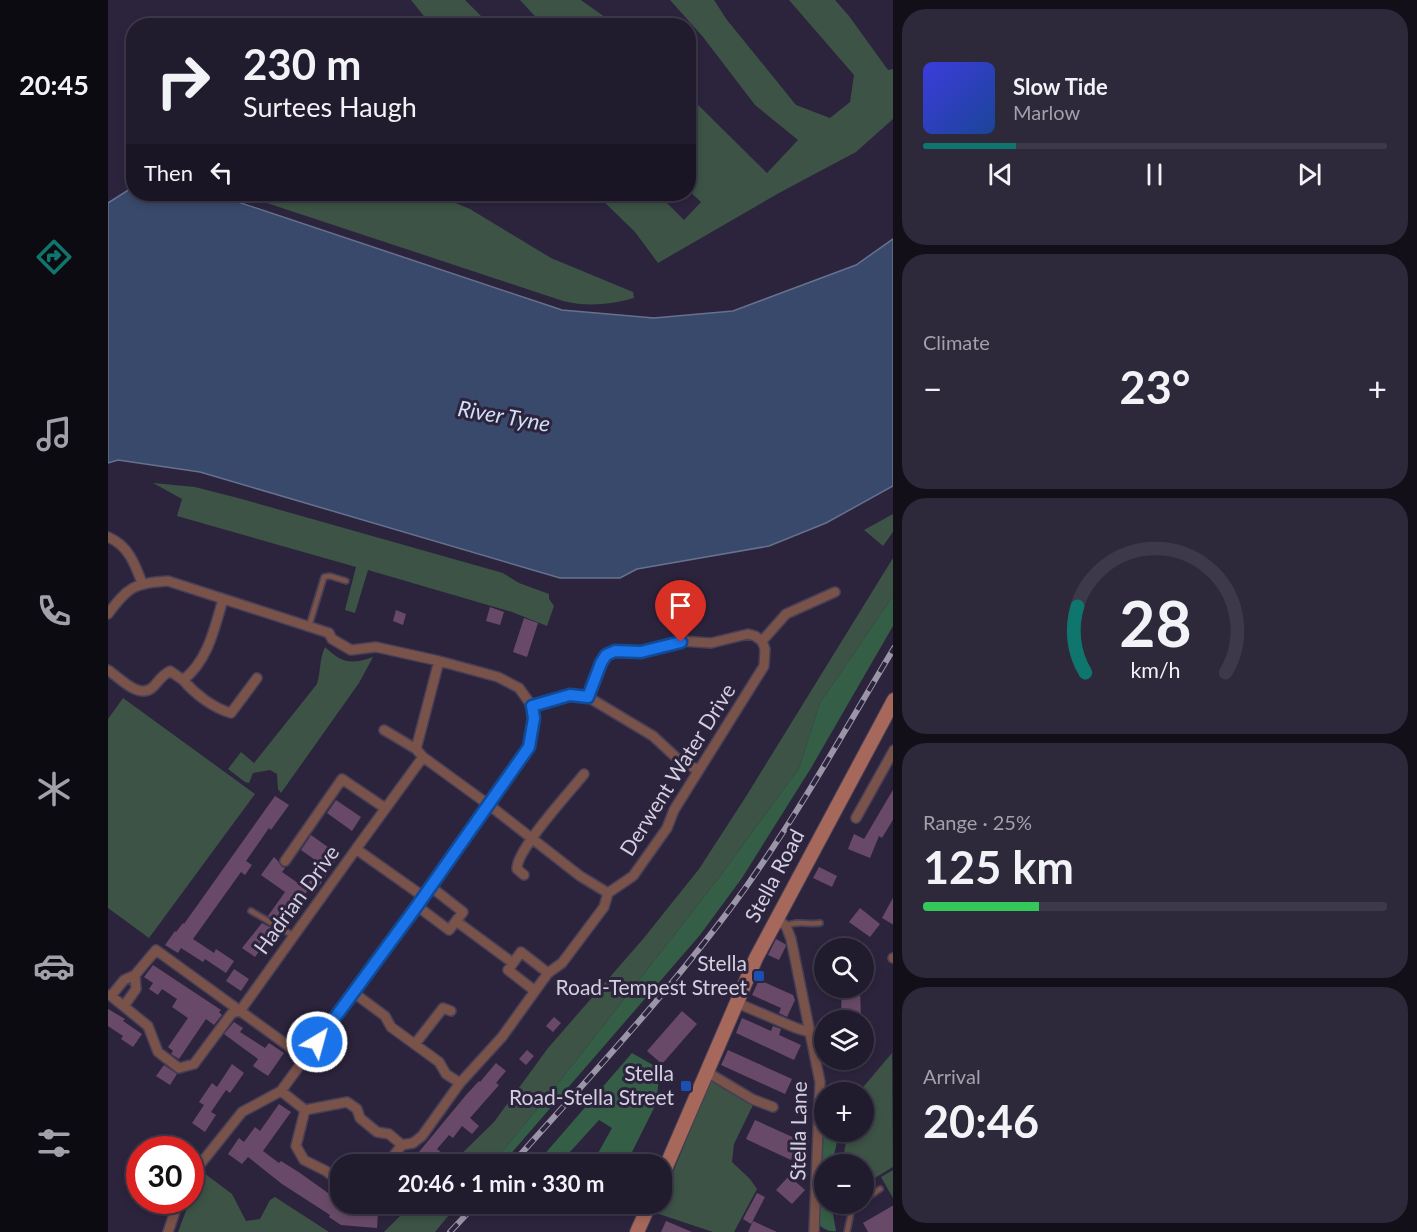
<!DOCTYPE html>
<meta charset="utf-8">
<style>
body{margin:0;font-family:Lato,sans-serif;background:#2d283a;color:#f1f3f6;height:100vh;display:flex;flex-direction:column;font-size:22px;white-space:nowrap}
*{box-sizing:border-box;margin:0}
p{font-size:20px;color:#a2a1aa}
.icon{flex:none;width:33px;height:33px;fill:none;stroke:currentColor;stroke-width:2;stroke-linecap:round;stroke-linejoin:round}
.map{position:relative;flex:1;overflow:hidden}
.sheet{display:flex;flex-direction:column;gap:9px;padding:9px;background:#120f19;width:524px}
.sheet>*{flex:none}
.hud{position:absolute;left:18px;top:18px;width:570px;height:183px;border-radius:24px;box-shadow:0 3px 9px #0003,0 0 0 2px #3e394a;background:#211b2e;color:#f1f3f6;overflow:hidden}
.fabs{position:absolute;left:706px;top:938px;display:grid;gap:12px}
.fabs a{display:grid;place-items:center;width:60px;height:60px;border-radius:50%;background:#211b2e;box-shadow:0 3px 9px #0003,0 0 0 2px #3e394a;font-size:30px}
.speed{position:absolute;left:18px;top:1136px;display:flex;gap:12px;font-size:30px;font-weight:700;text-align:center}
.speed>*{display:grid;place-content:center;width:78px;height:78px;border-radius:50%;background:#211b2e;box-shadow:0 3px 9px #0003,0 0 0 2px #3e394a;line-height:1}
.speed .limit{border:9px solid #d22;background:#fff;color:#111}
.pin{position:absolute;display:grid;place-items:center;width:51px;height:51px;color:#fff;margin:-62px -26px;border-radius:50% 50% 50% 0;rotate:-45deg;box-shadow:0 0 6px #0007}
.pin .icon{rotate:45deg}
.me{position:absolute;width:66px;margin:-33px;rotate:37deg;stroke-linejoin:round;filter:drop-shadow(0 0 4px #0008)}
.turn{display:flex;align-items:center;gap:21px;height:126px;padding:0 18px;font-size:27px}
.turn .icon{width:78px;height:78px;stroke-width:2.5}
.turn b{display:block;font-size:42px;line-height:51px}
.then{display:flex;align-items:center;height:57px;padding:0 18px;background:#0003;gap:12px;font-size:22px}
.big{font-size:45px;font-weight:700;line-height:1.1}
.sheet .card{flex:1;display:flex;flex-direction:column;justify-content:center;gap:9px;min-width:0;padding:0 21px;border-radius:24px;background:#2d283a}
.sheet .dial{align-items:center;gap:0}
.dial svg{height:156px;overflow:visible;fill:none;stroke:#3e394a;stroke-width:7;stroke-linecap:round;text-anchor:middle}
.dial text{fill:#f1f3f6;stroke:none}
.song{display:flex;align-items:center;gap:18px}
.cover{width:72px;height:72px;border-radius:9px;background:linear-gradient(135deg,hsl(240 70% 55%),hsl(220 70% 35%))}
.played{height:6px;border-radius:3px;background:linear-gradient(90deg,#0f766e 20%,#3e394a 20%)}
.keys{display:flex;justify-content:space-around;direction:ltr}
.heat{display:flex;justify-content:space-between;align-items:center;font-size:33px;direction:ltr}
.charge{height:9px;border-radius:4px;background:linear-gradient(90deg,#34c759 25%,#3e394a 0)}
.trip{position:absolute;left:222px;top:1154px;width:342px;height:60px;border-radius:24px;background:#211b2e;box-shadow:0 3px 9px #0003,0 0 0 2px #3e394a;font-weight:700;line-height:60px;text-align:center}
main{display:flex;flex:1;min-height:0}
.tab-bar{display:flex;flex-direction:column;width:108px;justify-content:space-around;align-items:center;background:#0d0b12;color:#a2a1aa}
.tab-bar .icon{width:42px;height:42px}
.tab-bar .selected{color:#0f766e}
.tab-bar b{font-size:27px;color:#f1f3f6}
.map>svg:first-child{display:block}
.green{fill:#3c5345}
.forest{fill:#355e46}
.water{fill:#39496b;stroke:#67718e;stroke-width:1.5}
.building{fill:#684a68}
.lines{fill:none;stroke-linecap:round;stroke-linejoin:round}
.service-casing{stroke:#473f57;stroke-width:8}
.minor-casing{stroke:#473f57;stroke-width:12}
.secondary-casing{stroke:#473f57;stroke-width:16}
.service{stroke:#79524a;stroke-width:4.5}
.minor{stroke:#79524a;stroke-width:9}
.secondary{stroke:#a5685b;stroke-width:14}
.rail-casing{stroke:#9b95a8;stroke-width:6}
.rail{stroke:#2c243d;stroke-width:4;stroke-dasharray:11;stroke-linecap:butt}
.route-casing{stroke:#114b97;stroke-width:15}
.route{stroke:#1a73e8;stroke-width:10}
.transit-dot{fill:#1a4fb4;stroke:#2c243d;stroke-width:2}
.labels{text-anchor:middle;stroke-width:6;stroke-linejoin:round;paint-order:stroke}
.street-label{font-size:21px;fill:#d3cfdf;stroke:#2c243d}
.poi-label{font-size:21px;fill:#d3cfdf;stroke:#2c243d;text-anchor:end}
.water-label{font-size:22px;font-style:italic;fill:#d2dff7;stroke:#2c243d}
</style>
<main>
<nav class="tab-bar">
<b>20:45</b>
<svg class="icon selected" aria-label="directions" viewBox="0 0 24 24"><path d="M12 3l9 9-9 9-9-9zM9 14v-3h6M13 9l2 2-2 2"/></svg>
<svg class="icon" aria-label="music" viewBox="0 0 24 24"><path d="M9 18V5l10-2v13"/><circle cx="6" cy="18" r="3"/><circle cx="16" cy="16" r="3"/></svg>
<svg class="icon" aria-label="phone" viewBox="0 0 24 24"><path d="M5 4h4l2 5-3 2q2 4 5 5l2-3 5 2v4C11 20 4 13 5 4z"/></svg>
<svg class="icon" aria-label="climate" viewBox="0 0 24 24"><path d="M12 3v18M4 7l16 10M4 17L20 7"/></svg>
<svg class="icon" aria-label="car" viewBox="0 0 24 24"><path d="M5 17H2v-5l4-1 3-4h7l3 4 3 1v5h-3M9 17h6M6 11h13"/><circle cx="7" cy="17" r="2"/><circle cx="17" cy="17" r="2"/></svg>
<svg class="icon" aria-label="filters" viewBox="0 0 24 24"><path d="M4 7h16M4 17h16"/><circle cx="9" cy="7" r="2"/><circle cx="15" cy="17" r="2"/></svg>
</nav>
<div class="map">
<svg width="786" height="1232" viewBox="0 0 786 1232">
<rect width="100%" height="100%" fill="#2c243d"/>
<path class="green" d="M303,0H357L382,25H323Z
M412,0H473L508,25H435Z
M562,0H606L619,20L688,105L722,118L742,102L746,75L681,0H727L741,16L780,70L785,69L786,118L748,152L671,193L550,263L527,232L488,194H550L576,220L593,202L581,191V96L659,173L690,140L647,105L595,37Z
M132,194H326L362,209L443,258L525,292L526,298C503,305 478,307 455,301Z
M45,483L87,487L130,498L395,573L411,583L441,594V599L446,606L439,626L404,612L260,570L247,613L237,610L248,567L69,516L74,499Z
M785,514V532L775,546L756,530Z
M785,558V596L712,703L691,768L610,879L448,1086L384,1164H343L386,1122L440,1048L535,939L591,869L637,798Z
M217,647C234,663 242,665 265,657L251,683L173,793L170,789L169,774L162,770L145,773L141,783L137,782L120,769L133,752L146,763L209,684C213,671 211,660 217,647Z
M15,698L147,794L41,938L0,908V719Z
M784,1053L785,1167L760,1182L756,1183V1164H734L740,1131H756V1092H751Z
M603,1080L645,1105L626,1144L624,1162L642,1179L649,1189L626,1232H605L548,1213Z
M92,1170L124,1194L138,1221L152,1219L162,1200L167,1197L221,1232H70L82,1200L83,1186Z
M785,1170L786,1198H785L773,1177Z
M305,1203H351L327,1232H276Z"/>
<path class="forest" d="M785,596V626L703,768L634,878L592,935L394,1164H384L448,1086L610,879L691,768L712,703Z
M524,1053L552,1069L548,1104L518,1164H484L504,1128L491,1120L451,1164H428Z
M715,1096L717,1098V1131H730L731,1133L724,1164H717V1203H723L728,1231C720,1232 716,1229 710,1224Z"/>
<path class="water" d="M25,187L26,194H106L454,310L546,318L625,311L748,265L785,239V486L718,523L661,546L529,569L512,578H452L92,472L10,460L0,463V203Z"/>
<path class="building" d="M382,607L396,612L392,625L378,621Z
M288,610L298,614L295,625L285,621Z
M416,618L430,623L419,657L405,652Z
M786,788V818L774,838L771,836L762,858L740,849L746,834L756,839Z
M167,796L181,805L163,830L161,828L138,861L144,865L137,875L133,872L85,939L106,953L108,949L126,961L118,973L97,959L95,962L73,948L70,953L57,945L67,931L68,932L75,923L76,924Z
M228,800L253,817L244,831L219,813Z
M203,835L231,855L206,894L197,888L213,864L193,850Z
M166,857L170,861L173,866L177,868L174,872L200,890L194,898L192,897L173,923L160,916L177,892L153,875Z
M711,867L729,876L724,887L705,878Z
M786,896V925L774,918Z
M752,908L772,924L762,937L741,922Z
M154,923L167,930L147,957L134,948Z
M668,939L677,944L678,946L671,960L660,955Z
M45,965L113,1010L111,1012L114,1015L106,1025L98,1019L71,1059L63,1054L65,1051L60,1047L80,1018L64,1007L69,999L54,989L50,995L41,989L45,983L36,977Z
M126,969L141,979L133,991L118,981Z
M651,980L685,995L687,1000L679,1017L671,1013L673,1008L644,995Z
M734,987H752L753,1020H739L738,1014L733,1015Z
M0,1009L17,1019L15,1021L34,1034L25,1047L13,1039L15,1036L0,1026Z
M574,1011L589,1024L554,1064L539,1051Z
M446,1017L453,1023L445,1032L438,1026Z
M634,1018L663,1031L665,1026L673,1029L671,1035L693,1045L686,1060L628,1033Z
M126,1022L135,1028L132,1032L157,1048L161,1043L176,1053L160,1076L145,1066L150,1059L116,1034Z
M419,1050L426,1056L418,1065L411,1059Z
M620,1050L684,1079L677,1094L613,1065Z
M388,1063L398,1071L388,1083L391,1085L362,1118L371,1126L364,1134L354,1126L345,1138L341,1135L329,1149L347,1164H301L358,1095L371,1081L372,1082Z
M124,1064L136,1073L122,1093L118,1090L103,1112L108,1115L97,1132L84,1123L96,1105L91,1102L104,1083L109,1087Z
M56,1065L69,1074L62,1085L48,1076Z
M171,1104L183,1112L155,1151L171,1163L173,1161L192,1173L248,1213L270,1214L269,1228L233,1225L221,1217L222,1215L174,1184L140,1157L134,1164L120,1154L131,1138L136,1142L147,1127L152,1131Z
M647,1120L691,1140L693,1137L701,1141L698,1148L700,1149L694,1162L684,1157L683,1160L638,1139Z
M681,1176L697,1190L684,1204L668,1190Z
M649,1193L657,1197L643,1224L635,1219Z
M786,1205V1232H760L755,1223Z
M558,1221L584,1232H553Z
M645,1221L669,1232H640Z"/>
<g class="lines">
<g class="service-casing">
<path id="service" d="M201,626L216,577L222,576L238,581
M143,911L186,936
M678,926C689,920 701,925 712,923
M756,1200L772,1189
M739,1232L744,1208L751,1203"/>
</g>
<g class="minor-casing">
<path id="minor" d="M0,537C20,545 27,564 34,583
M0,614C20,587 26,583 60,581L221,633L224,639L243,650L268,647L331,661L390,677L411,688L424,706L426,718L421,748L309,906L173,1091L134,1112L82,1177
M654,641L678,614L727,592
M331,661L308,749L315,757L381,805L472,876L500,893
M0,670C12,678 31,700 45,687C52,680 53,676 62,671L75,680C100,661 107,627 115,599
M75,680C87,694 105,708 123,713L149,678
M424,706L462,695L480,697L545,736L573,762L591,770
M276,730L308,749
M748,818L786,750
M248,849L315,757
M177,861L234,779L277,808
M416,875L409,869C408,850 462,792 476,774
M323,887L355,912L348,921L405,963
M309,906L341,930L348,921
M668,919L678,926L683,939L712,1082L706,1232
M785,958H786
M427,991L400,970L413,952L440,973
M246,993L277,1016L283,1027L331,1062L338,1074L352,1083
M0,995L3,996L16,980L27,975L48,950L197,1058
M3,996L40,1026L50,1052L71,1068L86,1064L124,1013L132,1011L248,849L316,897
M629,1003L688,1028L701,1032
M16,1006L28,989L27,975
M307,1044L335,1008L343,1011
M599,1072L644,1099L665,1107
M173,1091L197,1110L239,1102L249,1109L252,1118L269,1132L281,1134L294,1145
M197,1110L188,1146L196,1160L218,1171L232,1181
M279,1164L294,1145L305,1143L314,1136L352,1083L394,1037L440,973L454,963L496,907L500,893L525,876L559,828L566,810L656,666L657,649L654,641L647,636L640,634L603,643L573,641L533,652L507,651L498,655L493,663L480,697
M60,1232L71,1200"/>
</g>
<g class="secondary-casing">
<path id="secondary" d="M554,1176L648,958L786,700
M529,1232L542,1203"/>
</g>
<use href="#service" class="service"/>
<use href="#minor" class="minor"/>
<use href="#secondary" class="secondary"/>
<g class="rail-casing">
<path id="rail" d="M404,1164C484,1074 568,985 638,887C692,811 738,728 786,648
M342,1232L369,1203"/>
</g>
<use href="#rail" class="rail"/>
</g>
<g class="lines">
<g class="route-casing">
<path id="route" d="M209,1042L309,906L421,747L426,718L424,706L462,695L480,697L493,663L498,655L507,651L533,652L573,642"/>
</g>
<use href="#route" class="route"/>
</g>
<g class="transit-dot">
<rect x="645" y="970" width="12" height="12" rx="3"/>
<rect x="572" y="1080" width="12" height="12" rx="3"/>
</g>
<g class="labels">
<g class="street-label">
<text transform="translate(570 770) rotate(-58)" y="7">Derwent Water Drive</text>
<text transform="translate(667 876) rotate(-62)" y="7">Stella Road</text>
<text transform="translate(189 900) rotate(-54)" y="7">Hadrian Drive</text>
<text transform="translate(691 1131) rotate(-89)" y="7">Stella Lane</text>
</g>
<g class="poi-label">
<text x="639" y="971">Stella<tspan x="639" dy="24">Road-Tempest Street</tspan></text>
<text x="566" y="1081">Stella<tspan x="566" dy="24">Road-Stella Street</tspan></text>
</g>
<g class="water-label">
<text transform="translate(396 416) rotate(10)" y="8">River Tyne</text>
</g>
</g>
</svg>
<div class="fabs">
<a><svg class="icon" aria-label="search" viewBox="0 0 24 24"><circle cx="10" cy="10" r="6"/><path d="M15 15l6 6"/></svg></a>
<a><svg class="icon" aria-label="layers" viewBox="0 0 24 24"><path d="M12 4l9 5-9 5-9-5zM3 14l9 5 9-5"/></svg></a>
<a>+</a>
<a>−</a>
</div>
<div class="speed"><div class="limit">30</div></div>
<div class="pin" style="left:573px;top:642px;background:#d93025"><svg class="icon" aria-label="arrive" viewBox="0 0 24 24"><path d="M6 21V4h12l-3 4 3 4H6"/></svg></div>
<svg class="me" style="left:209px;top:1042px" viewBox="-20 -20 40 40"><circle r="17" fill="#1a73e8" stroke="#fff" stroke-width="3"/><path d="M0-11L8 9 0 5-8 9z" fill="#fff"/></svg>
<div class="trip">20:46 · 1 min · 330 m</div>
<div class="hud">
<div class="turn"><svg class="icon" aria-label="right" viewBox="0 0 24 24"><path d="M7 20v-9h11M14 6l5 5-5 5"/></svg><div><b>230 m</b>Surtees Haugh</div></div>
<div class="then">Then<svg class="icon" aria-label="left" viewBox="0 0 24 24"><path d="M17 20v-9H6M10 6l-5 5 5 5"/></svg></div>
</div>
</div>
<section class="sheet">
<div class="card">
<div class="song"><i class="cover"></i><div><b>Slow Tide</b><p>Marlow</p></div></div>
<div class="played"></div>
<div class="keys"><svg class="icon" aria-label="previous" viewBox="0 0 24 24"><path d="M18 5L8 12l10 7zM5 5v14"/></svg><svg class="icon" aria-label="pause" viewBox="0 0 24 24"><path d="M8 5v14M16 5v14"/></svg><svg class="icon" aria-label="next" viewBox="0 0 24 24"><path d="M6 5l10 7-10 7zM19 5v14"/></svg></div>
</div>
<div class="card"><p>Climate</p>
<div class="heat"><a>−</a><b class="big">23°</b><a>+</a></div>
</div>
<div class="card dial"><svg viewBox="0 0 100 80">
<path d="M14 69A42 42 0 1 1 86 69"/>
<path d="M14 69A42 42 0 0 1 10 35" stroke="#0f766e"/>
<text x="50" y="56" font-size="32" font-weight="700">28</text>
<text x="50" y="72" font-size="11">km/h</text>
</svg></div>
<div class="card"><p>Range · 25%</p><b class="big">125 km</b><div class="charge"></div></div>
<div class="card"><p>Arrival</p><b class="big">20:46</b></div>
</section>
</main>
